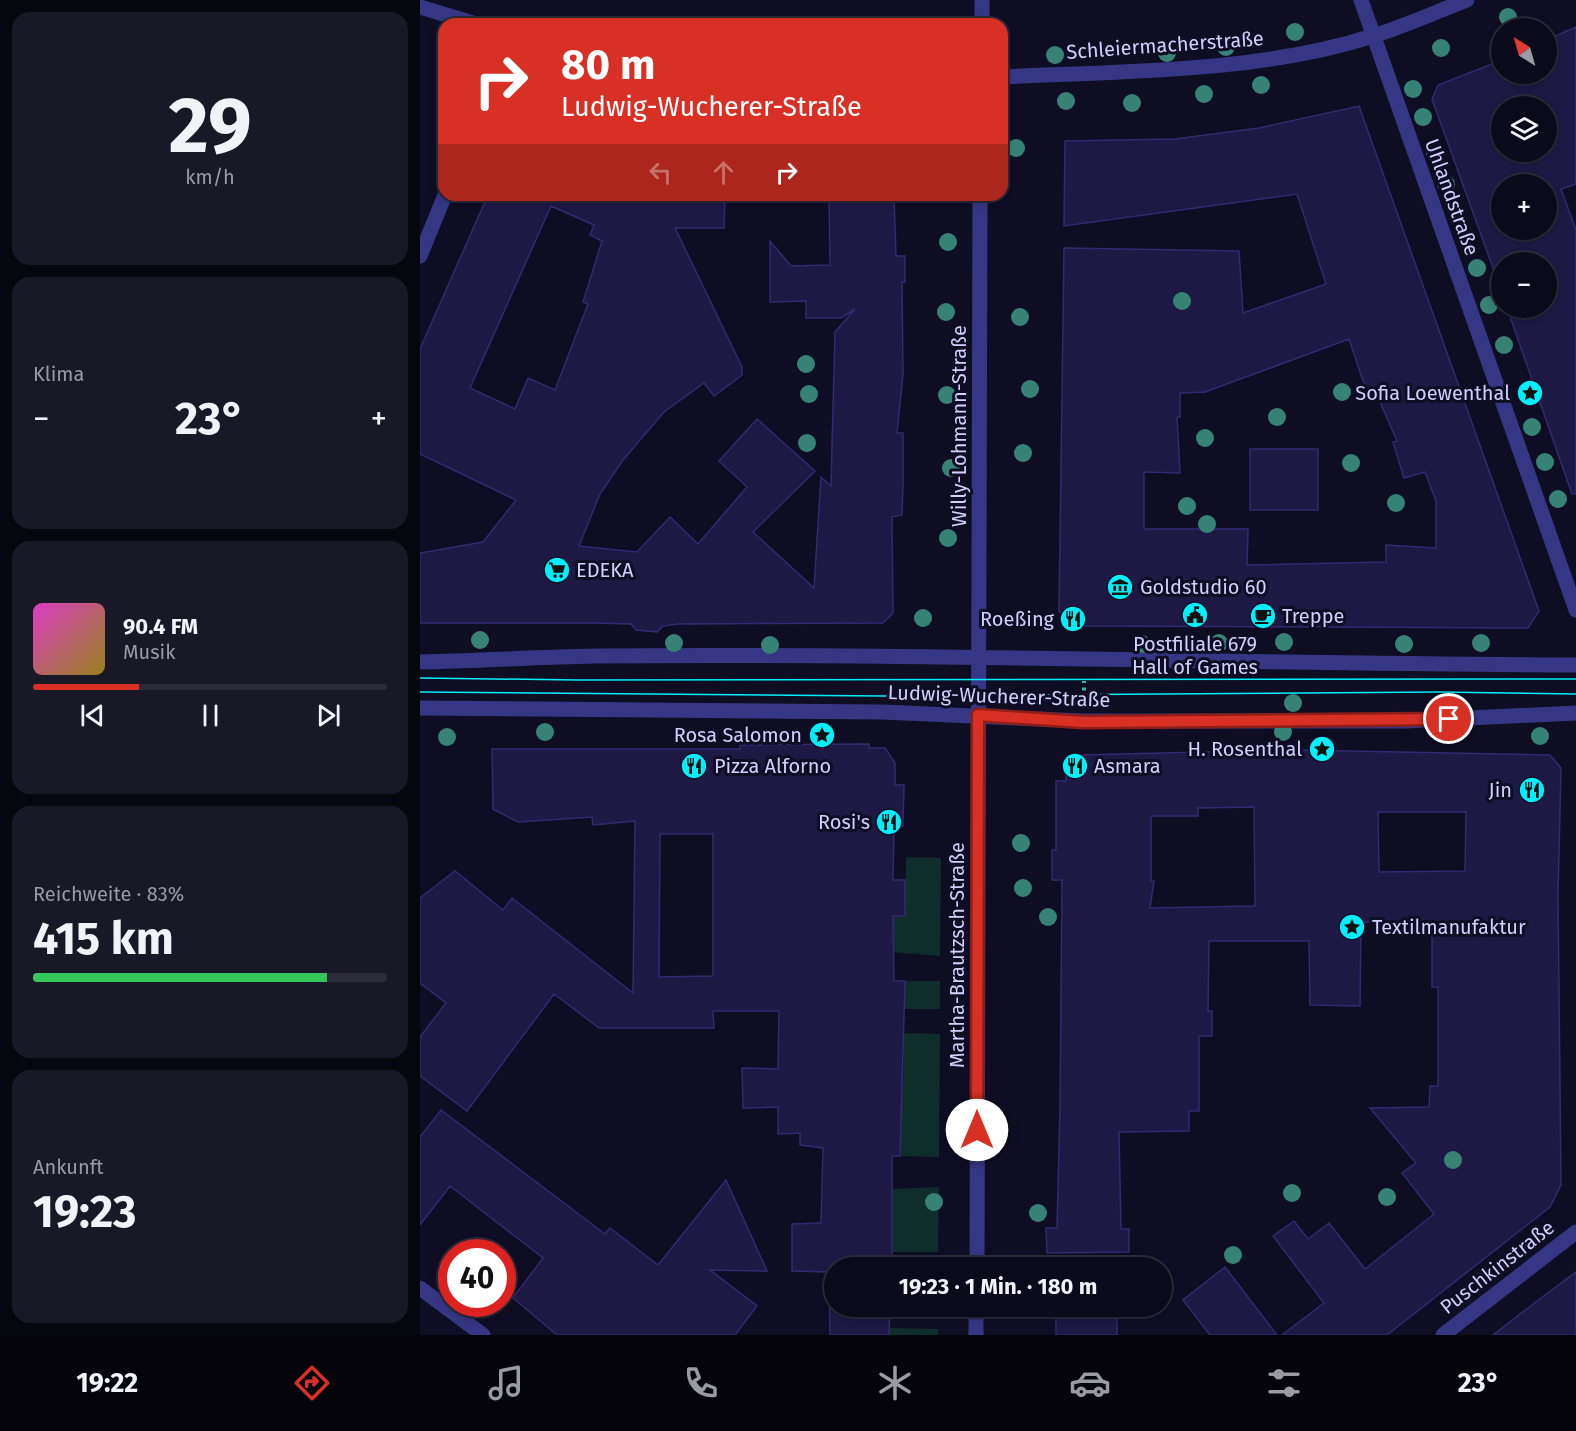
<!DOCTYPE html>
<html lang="de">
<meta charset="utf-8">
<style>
body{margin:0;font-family:"Fira Sans",sans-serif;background:#191827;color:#f1f3f6;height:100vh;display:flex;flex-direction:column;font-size:22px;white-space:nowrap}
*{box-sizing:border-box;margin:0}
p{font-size:20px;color:#9a9aa2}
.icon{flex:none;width:33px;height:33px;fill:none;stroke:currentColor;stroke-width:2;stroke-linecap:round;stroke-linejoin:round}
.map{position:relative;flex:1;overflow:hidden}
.panel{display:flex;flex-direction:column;gap:12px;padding:12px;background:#06060e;width:420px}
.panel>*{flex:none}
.hud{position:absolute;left:18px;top:18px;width:570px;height:183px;border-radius:18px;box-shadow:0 3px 9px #0003,0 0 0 2px #2b2b39;background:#d93025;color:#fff;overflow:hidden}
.needle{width:39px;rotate:323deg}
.tools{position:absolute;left:1071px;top:18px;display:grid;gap:12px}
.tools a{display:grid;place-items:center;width:66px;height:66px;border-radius:50%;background:#0b0a1a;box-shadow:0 3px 9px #0003,0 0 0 2px #2b2b39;font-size:30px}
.speed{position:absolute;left:18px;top:1239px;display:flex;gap:12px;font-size:30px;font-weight:700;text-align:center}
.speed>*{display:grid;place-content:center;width:78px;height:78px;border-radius:50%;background:#0b0a1a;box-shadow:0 3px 9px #0003,0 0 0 2px #2b2b39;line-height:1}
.speed .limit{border:9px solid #d22;background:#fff;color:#111}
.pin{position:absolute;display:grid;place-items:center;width:51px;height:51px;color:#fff;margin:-26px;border:3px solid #fff;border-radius:50%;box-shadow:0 2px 6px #0007}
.me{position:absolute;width:66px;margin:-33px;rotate:0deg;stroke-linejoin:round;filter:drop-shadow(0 0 4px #0008)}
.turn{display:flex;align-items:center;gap:21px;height:126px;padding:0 24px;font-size:27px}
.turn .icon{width:78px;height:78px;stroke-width:2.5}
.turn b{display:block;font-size:42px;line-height:51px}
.lanes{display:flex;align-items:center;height:57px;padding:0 24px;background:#0003;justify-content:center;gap:30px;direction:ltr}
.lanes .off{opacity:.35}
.big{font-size:45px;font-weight:700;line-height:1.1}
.panel .widget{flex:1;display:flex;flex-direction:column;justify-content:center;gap:9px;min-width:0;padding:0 21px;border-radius:18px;background:#191827}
.panel .dial{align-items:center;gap:0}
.dial b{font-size:78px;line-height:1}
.song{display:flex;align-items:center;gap:18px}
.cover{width:72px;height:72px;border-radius:9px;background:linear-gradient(135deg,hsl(310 70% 55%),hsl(50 70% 35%))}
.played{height:6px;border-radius:3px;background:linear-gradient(90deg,#d93025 30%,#2b2b39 30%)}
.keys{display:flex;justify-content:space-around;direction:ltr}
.heat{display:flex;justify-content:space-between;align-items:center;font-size:33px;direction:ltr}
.charge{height:9px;border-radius:4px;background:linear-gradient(90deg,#34c759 83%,#2b2b39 0)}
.trip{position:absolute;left:404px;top:1257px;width:348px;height:60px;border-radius:30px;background:#0b0a1a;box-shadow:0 3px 9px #0003,0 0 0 2px #2b2b39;font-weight:700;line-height:60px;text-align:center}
.dock{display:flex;height:96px;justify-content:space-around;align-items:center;background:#04040a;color:#9a9aa2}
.dock .icon{width:42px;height:42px}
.dock .current{color:#d93025}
.dock b{font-size:27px;color:#f1f3f6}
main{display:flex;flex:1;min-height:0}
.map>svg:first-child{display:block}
.green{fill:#0f2d2a}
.building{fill:#1e1845;stroke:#332972;stroke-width:1.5;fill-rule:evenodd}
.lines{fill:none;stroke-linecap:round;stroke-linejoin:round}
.path{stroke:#29b9a8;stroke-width:4;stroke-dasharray:3 4.5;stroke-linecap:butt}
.minor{stroke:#353784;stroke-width:15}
.tram{stroke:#00effa;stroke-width:1.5}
.tree{fill:#368375}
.route-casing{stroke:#8d1f18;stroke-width:15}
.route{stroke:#d93025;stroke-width:10}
.labels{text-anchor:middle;stroke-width:6;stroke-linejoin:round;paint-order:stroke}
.street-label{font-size:20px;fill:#d1cfff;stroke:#0f0d23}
.poi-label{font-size:20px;fill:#d1cfff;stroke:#0f0d23;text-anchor:end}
</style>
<main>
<section class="panel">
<div class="widget dial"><b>29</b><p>km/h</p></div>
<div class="widget"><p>Klima</p>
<div class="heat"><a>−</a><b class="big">23°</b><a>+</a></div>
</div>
<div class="widget">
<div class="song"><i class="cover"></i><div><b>90.4 FM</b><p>Musik</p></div></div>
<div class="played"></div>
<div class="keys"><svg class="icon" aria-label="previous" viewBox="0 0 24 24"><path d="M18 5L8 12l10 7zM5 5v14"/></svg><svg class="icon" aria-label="pause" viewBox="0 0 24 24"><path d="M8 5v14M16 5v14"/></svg><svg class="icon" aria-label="next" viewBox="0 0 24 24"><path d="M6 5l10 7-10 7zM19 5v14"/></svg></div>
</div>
<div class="widget"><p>Reichweite · 83%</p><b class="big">415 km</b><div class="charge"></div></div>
<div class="widget"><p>Ankunft</p><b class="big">19:23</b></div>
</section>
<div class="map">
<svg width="1156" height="1335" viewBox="0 0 1156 1335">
<rect width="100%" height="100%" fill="#0f0d23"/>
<path class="green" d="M486,857L521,858L520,956L473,952V916H485Z
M485,981H520V1009H484Z
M476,1033L520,1034L519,1157L480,1156L481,1130L474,1086L483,1087L484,1054H474Z
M519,1187L518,1252H473L471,1189Z
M473,1261H518V1267H472Z
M470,1328L518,1329V1335H469Z"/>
<path class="building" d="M1156,27V184L1141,189L1156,230V494H1152L1087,308H1126V262H1082V293L1012,99L1018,85L1082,60V74H1126V40ZM1082,106H1126V152H1082ZM1082,184H1126V230H1082Z
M939,106L1119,611L1108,628L653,626L639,611L644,248L819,251L823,313L906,284L877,194L644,226L645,141L755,139L839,128ZM929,339L946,390L953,386L977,441L973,442L984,478L1005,472L1016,501V548L966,545V562L827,565L828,529H724V472L760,473L757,417H760V393L785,392Z
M68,195H305L304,228H255L322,367V375L294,396L284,383L244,412L203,460L180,494L159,546L217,552L250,517L278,544L327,487L299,461L337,419L395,471L333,532L394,588L401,477L411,486L415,332L435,309L421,318H386V301L350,302V241L371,266L410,265L409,195H474L476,256H485V282H482L483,374L477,433H483V487L482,515L472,517L473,613L463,623L258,624L243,626L237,632L216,630L211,624L175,623H0V553L63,542L96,500L0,454V349ZM131,206L174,225L170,235L182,241L163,302L168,304L135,390L108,378L95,409L50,388Z
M830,449H898V510H830Z
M449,744V748H465L475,763V785H484L483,826L474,825L473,880H485V916H473L474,981H485L480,1156H472V1268H414V1306H470L469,1335H410L409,1272L372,1271V1224L401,1223L403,1148L380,1145V1133L358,1134V1107L323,1108L322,1068L358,1069L359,1011H293L294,1028H179L134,994L47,1111L0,1076V1037L26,1003L0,983V898L35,871L83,910L92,898L213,993L215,821L173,825L172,817L98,822L73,809L72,749H320V745ZM240,834H293V976L239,977Z
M876,750L1130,755L1141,768L1138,895L1141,1185L1130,1207L967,1335H862L904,1303L853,1236L874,1221L888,1239L909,1223L945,1269L1014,1214L982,1173L996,1163L950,1108L1009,1107L1010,1086H1018V987H1012V924L941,922L940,1006L890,1005L889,941H789L788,1011H792V1036H779V1111H769V1131L699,1132L701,1229H709V1252L627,1253L626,1228H637L640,1109L642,880H632V850H636V781H646V763L655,755ZM834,807L835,906L730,908L734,881H731V816H778V808ZM958,812H1046L1045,871L959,872Z
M21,1110L185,1234L190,1228L238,1265L306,1180L347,1271L290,1270L337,1306L315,1335H137L93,1298L123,1258L30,1186L0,1225V1137Z
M805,1267L857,1335H790L763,1300Z
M1156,1272V1335H1073L1121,1298Z
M636,1306H697V1335H636Z"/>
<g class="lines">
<path class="path" d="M664,698V681"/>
<path class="minor" d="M941,0L1156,610
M0,7L56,24
M562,24V0
M582,77C703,71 837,73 953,36C985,26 1016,12 1047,0
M0,256L25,195
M0,662C58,661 116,657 174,656C501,653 829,664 1156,665
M0,708L462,712L663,721H986L1156,713
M557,1268L560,195
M0,1288L63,1335
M556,1335V1306
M1023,1335L1156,1232"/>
<path class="tram" d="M0,678L157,680L1156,679
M0,692L463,696L1018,692L1156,694"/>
</g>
<g class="tree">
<circle cx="1088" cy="17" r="9"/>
<circle cx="875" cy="32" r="9"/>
<circle cx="806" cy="47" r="9"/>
<circle cx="1021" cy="48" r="9"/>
<circle cx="747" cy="53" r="9"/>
<circle cx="635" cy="55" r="9"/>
<circle cx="841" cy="85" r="9"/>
<circle cx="993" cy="89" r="9"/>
<circle cx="784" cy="94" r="9"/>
<circle cx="646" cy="101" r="9"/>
<circle cx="712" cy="103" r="9"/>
<circle cx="1003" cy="117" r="9"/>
<circle cx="596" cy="148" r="9"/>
<circle cx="1015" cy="152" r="9"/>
<circle cx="1026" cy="184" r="9"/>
<circle cx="528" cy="242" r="9"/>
<circle cx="1057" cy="268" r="9"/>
<circle cx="762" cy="301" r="9"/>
<circle cx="1069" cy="305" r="9"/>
<circle cx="526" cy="312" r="9"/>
<circle cx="600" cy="317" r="9"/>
<circle cx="1084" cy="345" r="9"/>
<circle cx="386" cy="364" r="9"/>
<circle cx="610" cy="389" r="9"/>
<circle cx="922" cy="392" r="9"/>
<circle cx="389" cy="394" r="9"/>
<circle cx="527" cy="395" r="9"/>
<circle cx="857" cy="417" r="9"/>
<circle cx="1112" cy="427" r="9"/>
<circle cx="785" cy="438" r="9"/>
<circle cx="387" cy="443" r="9"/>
<circle cx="603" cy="453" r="9"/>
<circle cx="1125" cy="462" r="9"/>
<circle cx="931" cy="463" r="9"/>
<circle cx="531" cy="468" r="9"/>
<circle cx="1138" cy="499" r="9"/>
<circle cx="976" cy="503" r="9"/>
<circle cx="767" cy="506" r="9"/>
<circle cx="787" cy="524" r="9"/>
<circle cx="528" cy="538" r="9"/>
<circle cx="503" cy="618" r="9"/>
<circle cx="60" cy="640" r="9"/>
<circle cx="864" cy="642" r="9"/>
<circle cx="254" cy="643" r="9"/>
<circle cx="799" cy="643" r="9"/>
<circle cx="1061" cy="643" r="9"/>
<circle cx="722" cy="644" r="9"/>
<circle cx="984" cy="644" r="9"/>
<circle cx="350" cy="645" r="9"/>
<circle cx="873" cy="703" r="9"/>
<circle cx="125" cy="732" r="9"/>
<circle cx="863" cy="732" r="9"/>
<circle cx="1035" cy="732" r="9"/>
<circle cx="1120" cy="736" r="9"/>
<circle cx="27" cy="737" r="9"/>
<circle cx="601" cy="843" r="9"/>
<circle cx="603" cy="888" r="9"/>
<circle cx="628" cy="917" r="9"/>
<circle cx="1033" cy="1160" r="9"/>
<circle cx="872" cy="1193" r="9"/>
<circle cx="967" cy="1197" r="9"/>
<circle cx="514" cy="1202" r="9"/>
<circle cx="618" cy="1213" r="9"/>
<circle cx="813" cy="1255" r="9"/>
</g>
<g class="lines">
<g class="route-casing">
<path id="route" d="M557,1130L558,715L663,722L1029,719"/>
</g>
<use href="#route" class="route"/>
</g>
<defs>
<g id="sight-disc" transform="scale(1.35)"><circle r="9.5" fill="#00effa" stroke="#0f0d23"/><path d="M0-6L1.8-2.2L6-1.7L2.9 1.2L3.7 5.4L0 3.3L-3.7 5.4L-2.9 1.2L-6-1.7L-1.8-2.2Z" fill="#111"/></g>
<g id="supermarket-disc" transform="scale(1.35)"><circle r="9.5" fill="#00effa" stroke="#0f0d23"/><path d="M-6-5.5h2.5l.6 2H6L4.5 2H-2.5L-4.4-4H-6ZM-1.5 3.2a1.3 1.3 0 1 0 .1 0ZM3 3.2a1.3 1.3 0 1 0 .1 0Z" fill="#111"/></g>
<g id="museum-disc" transform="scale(1.35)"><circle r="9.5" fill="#00effa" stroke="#0f0d23"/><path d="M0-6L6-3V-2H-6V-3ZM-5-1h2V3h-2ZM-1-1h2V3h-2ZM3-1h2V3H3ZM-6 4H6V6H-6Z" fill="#111"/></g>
<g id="civic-disc" transform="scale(1.35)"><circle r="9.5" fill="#00effa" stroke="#0f0d23"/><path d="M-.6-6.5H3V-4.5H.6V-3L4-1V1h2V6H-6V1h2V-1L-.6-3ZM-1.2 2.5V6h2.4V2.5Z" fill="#111"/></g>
<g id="cafe-disc" transform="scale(1.35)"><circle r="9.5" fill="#00effa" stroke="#0f0d23"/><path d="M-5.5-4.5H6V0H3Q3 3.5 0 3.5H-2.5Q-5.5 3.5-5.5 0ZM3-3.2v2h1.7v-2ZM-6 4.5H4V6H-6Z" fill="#111"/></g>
<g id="restaurant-disc" transform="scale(1.35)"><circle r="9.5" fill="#00effa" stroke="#0f0d23"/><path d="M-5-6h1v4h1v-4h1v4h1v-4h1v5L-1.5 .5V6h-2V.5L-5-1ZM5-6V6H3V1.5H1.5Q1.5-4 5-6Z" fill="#111"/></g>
</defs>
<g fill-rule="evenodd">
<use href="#sight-disc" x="1110" y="393"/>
<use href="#supermarket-disc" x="137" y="570"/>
<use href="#museum-disc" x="700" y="587"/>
<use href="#civic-disc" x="775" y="615"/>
<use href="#cafe-disc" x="843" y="616"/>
<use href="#restaurant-disc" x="653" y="619"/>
<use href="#sight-disc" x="402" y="735"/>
<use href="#sight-disc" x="902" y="749"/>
<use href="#restaurant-disc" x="274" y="766"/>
<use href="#restaurant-disc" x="655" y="766"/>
<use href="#restaurant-disc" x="1112" y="790"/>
<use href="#restaurant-disc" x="469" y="822"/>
<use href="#sight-disc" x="932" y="927"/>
</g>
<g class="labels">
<g class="street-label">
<text transform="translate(745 45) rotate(-4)" y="7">Schleiermacherstraße</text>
<text transform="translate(1032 197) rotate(70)" y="7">Uhlandstraße</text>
<text transform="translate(539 426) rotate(-90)" y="7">Willy-Lohmann-Straße</text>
<text transform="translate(579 696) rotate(2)" y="7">Ludwig-Wucherer-Straße</text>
<text transform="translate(537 955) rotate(-90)" y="7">Martha-Brautzsch-Straße</text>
<text transform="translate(1077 1267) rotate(-38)" y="7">Puschkinstraße</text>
</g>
<g class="poi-label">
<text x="1090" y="400">Sofia Loewenthal</text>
<text x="156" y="577" text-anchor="start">EDEKA</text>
<text x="720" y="594" text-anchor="start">Goldstudio 60</text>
<text x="862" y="623" text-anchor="start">Treppe</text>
<text x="634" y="626">Roeßing</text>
<text x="775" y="651" text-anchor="middle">Postfiliale 679<tspan x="775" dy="23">Hall of Games</tspan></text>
<text x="382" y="742">Rosa Salomon</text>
<text x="882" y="756">H. Rosenthal</text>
<text x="294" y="773" text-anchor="start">Pizza Alforno</text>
<text x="674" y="773" text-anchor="start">Asmara</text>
<text x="1092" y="797">Jin</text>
<text x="450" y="829">Rosi's</text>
<text x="952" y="934" text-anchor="start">Textilmanufaktur</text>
</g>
</g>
</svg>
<div class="tools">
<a><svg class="needle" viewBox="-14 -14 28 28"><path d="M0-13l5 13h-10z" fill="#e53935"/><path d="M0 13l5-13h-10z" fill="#9a9aa2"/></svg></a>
<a><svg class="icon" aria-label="layers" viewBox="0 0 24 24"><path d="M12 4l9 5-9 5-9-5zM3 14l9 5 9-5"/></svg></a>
<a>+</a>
<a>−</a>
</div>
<div class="speed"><div class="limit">40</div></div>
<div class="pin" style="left:1029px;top:719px;background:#d93025"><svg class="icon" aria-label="arrive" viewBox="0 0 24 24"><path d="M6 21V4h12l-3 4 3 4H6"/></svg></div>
<svg class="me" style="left:557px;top:1130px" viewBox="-20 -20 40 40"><circle r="19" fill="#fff"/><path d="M0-13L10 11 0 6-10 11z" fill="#d93025"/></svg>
<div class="trip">19:23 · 1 Min. · 180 m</div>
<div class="hud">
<div class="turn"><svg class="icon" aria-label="right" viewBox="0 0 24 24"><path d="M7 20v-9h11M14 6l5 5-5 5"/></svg><div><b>80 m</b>Ludwig-Wucherer-Straße</div></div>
<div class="lanes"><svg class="icon off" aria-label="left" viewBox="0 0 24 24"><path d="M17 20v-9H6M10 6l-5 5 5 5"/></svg><svg class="icon off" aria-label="ahead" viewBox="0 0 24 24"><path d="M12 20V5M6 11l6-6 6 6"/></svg><svg class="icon" aria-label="right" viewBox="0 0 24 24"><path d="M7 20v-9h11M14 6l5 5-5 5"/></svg></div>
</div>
</div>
</main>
<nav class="dock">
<b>19:22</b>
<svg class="icon current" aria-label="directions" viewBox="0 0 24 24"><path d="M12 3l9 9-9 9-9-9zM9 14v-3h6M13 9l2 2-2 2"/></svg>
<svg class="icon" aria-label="music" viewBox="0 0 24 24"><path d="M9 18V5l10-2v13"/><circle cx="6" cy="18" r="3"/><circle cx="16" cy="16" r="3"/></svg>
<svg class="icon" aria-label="phone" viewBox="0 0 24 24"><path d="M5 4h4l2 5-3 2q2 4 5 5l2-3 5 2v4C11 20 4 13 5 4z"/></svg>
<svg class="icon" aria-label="climate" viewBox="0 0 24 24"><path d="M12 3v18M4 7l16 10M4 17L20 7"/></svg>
<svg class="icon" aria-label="car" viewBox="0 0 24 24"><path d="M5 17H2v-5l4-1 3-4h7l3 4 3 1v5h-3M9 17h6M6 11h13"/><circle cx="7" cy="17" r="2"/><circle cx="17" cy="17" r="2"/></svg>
<svg class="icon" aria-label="filters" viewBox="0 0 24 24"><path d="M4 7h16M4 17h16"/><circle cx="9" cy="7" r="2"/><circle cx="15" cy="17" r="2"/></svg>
<b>23°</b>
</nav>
